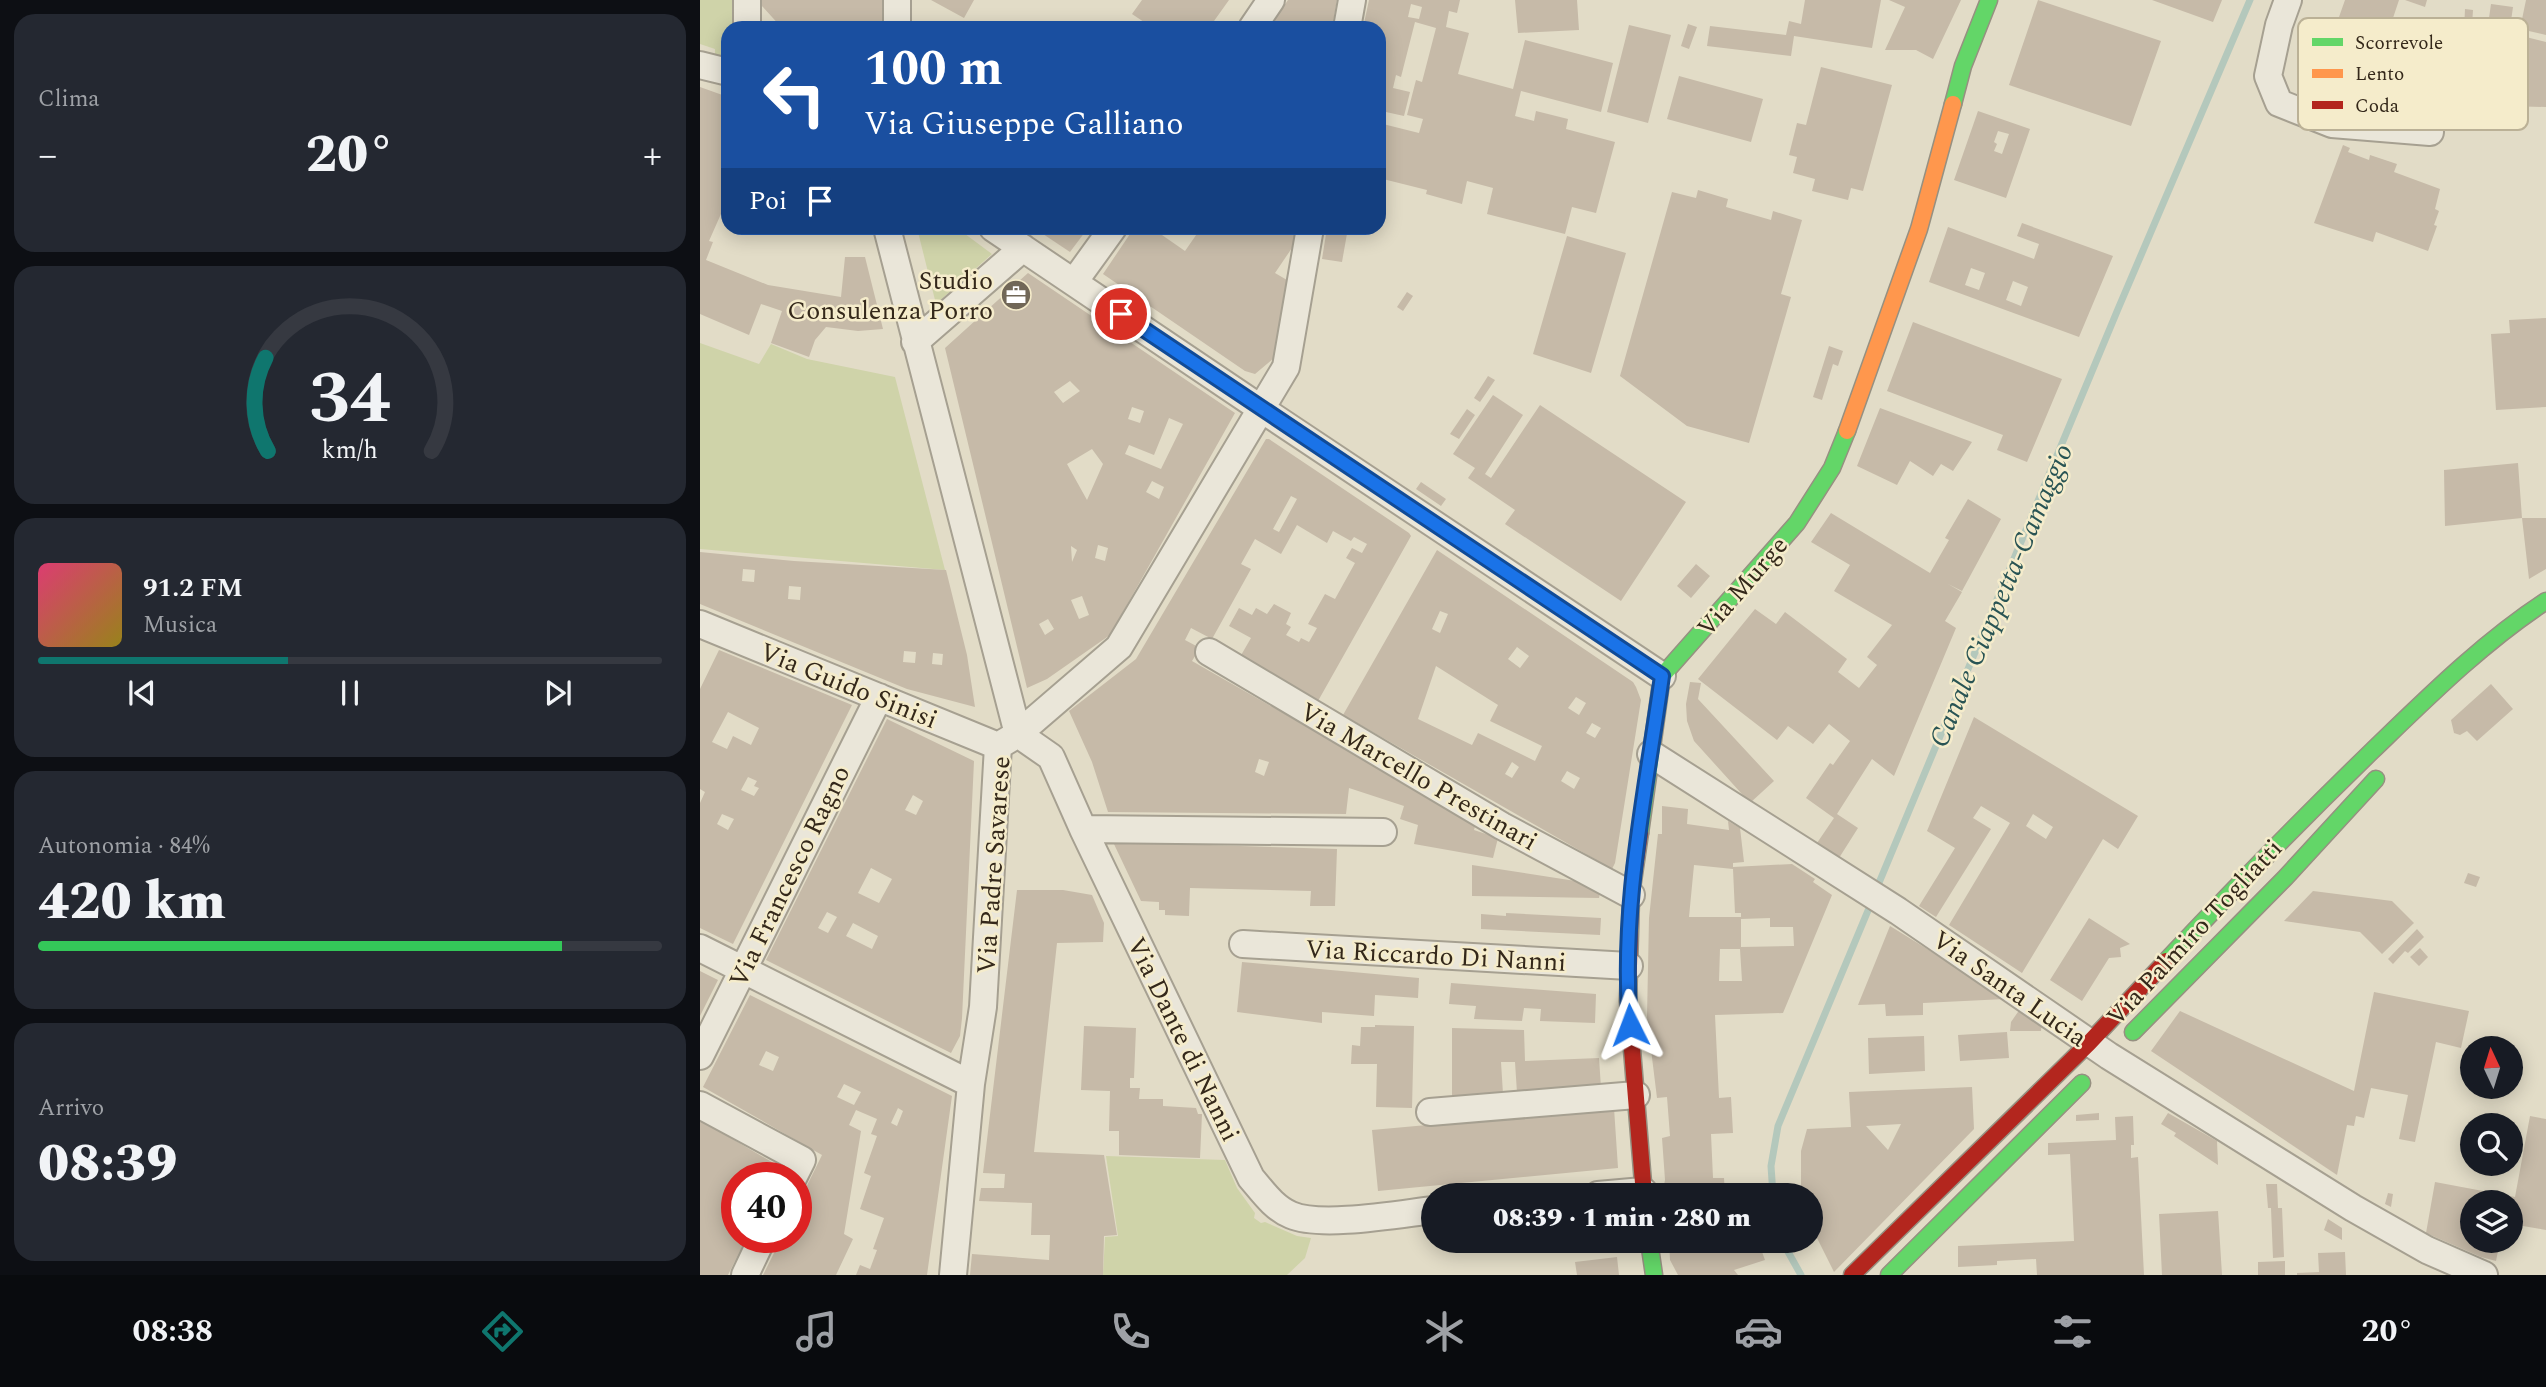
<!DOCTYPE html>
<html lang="it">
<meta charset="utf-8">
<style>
body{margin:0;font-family:Spectral,serif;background:#242831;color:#f1f3f6;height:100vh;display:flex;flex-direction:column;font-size:26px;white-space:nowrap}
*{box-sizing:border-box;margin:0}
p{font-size:23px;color:#9ea1a6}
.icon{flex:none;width:38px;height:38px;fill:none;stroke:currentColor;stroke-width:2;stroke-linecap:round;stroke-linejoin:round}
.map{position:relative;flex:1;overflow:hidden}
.details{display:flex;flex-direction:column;gap:14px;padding:14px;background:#0d0f14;width:700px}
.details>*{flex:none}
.hud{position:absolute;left:21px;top:21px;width:665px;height:214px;border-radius:21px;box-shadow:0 4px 18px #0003;background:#1a4fa0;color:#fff;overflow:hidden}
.needle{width:46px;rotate:356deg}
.controls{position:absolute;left:1760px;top:1036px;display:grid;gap:14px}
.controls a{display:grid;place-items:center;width:63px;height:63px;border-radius:50%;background:#171b24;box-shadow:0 4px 18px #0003;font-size:35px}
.speed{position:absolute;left:21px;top:1162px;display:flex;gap:14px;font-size:35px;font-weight:700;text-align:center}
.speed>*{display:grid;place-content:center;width:91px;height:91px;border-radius:50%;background:#171b24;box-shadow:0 4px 18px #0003;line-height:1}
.speed .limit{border:10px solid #d22;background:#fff;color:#111}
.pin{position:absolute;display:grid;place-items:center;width:60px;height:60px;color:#fff;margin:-30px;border:4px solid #fff;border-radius:50%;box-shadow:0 2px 7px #0007}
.me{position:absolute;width:77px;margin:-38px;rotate:357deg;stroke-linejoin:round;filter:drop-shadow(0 0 5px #0008)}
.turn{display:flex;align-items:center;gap:24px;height:147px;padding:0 28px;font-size:32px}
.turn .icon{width:91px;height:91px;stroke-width:2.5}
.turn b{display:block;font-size:49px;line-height:60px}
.then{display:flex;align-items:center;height:66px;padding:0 28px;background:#0003;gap:14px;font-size:26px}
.big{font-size:52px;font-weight:800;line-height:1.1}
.details .widget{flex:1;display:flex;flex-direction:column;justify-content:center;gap:10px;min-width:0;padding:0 24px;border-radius:21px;background:#242831}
.details .dial{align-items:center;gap:0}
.dial svg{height:182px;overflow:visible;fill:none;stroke:#363941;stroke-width:7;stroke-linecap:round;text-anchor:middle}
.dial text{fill:#f1f3f6;stroke:none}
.song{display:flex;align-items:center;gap:21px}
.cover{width:84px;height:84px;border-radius:10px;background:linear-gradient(135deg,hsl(340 70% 55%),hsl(50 70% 35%))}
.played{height:7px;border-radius:4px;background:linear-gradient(90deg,#0f766e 40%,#363941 40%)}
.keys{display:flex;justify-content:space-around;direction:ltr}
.heat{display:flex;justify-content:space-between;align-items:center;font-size:38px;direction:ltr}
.charge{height:10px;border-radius:5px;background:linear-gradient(90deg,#34c759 84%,#363941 0)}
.trip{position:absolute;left:721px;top:1183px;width:402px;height:70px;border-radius:35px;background:#171b24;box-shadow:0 4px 18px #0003;font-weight:800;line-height:70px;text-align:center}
.dock{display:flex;height:112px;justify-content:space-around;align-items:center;background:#090b0e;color:#9ea1a6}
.dock .icon{width:49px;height:49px}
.dock .on{color:#0f766e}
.dock b{font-size:32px;color:#f1f3f6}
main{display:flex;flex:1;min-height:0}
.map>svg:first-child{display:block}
.green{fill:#cfd3a9}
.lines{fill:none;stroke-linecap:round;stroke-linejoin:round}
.stream{stroke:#b4c8bc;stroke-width:7}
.building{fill:#c6baa8;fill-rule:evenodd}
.street-casing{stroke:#a6a091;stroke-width:30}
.fast-casing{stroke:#969081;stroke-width:19}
.slow-casing{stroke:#969081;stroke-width:19}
.jam-casing{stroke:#969081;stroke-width:19}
.street{stroke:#eae6d9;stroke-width:26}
.fast{stroke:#63d668;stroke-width:16}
.slow{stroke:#ff974d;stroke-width:16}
.jam{stroke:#b3261e;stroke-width:16}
.route-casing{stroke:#114b97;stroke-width:18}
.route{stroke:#1a73e8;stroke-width:12}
.labels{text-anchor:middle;stroke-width:5;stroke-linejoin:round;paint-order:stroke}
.poi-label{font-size:26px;fill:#34281a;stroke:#f5eccb;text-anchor:end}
.street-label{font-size:26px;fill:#34281a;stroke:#f5eccb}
.water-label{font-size:28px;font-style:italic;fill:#295454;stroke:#f5eccb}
.key{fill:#f5eccb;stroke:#bbb196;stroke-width:2}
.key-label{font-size:19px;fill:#34281a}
</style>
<main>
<section class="details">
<div class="widget"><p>Clima</p>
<div class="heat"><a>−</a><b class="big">20°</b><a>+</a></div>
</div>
<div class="widget dial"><svg viewBox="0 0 100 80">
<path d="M14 69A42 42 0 1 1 86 69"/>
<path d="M14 69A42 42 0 0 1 13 28" stroke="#0f766e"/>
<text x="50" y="56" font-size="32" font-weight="700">34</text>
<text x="50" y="72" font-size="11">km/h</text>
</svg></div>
<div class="widget">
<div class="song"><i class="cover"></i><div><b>91.2 FM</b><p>Musica</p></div></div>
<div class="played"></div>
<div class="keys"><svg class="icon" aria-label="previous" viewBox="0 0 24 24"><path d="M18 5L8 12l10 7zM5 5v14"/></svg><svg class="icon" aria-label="pause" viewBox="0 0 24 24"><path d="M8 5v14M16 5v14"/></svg><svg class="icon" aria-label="next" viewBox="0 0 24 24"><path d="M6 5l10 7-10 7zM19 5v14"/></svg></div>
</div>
<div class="widget"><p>Autonomia · 84%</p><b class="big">420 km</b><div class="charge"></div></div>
<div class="widget"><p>Arrivo</p><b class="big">08:39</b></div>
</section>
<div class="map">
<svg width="1846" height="1275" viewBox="0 0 1846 1275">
<rect width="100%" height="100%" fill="#e2dcc7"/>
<path class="green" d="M0,0H34V28H28V63L15,59V49L0,44Z
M217,228H257L292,254L236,304Z
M0,343L59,364L71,344L107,359L195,377L245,570L0,549Z
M406,1156L525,1160L537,1188L555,1213L554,1218L561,1223L565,1222L597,1236L611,1238L605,1258L587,1275H403L405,1237L418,1236Z"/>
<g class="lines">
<path class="stream" d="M1176,890L1418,309L1550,0
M1073,1195L1071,1166L1078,1126L1172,901
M1082,1241L1101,1275"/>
</g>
<path class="building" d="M61,0H183V28H82L61,5Z
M231,0H274L264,18Z
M442,0H529L509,28H453L432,14Z
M588,0H637L632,28H578L579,23L573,22Z
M669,0H760L757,13L749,11L746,27L769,33L758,74L813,89L825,40L913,63L901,112L821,91L815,116L834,121L836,111L868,119L866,129L915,142L896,213L872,207L865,234L787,214L793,188L767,181L762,204L726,194L727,190L679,178V28H663ZM711,4L722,7L719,19L708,17ZM715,22L736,28L722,82L716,80L707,115L723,119L719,133L683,124L686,112L704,116L710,92L693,88L696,75L701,77Z
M815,0H877L879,30L818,33Z
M1105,0H1181L1172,48L1094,36L1091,56L1007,46L1010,26L1086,35L1089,21L1101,24Z
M1189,0H1261L1233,59L1216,50H1185L1205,7Z
M1338,0L1461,41L1431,126L1309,85Z
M1452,0H1522L1513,22Z
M1645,0H1699L1686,39L1675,35L1677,29L1639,17Z
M1705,0H1727L1725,7Z
M1826,0H1846V35L1820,29Z
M1791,4L1813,7L1811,21L1789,18Z
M1765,9L1773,10L1770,54H1763Z
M988,24L997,27L989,49L981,46Z
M929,25L971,35L948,123L907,112Z
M1818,35L1846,42V107L1807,106L1780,88L1788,78L1776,69L1786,52L1799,61Z
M1121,67L1192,85L1163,191L1151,188L1148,200L1112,191L1115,179L1093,173L1097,157L1089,155L1097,123L1106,125Z
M979,76L1063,99L1051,142L967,119Z
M0,87L28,97V198L9,241L13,242L6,260L68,285L141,297L145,257H165L183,329L158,331L126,327L115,340L109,357L71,343L82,311L61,304L49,335L0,314Z
M1278,111L1330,129L1306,198L1254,180ZM1298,131L1309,134L1302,154L1294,151L1297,144L1294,142Z
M1643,145L1650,148L1648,152L1669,160L1670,155L1697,164L1694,172L1740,189L1735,209L1739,211L1734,225L1737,226L1728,251L1676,232L1673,242L1614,223Z
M998,190L1028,199L1026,207L1071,220L1073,211L1102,220L1081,294L1091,297L1049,443L987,426L920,376L972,192L996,198Z
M1322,223L1413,256L1379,337L1229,282L1248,227L1334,259L1339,244L1317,236ZM1271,268L1285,273L1279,290L1265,285ZM1313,281L1328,287L1321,306L1306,300Z
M334,228H388L370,252Z
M434,228H468L462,235L485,251L501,228H596V242L575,273L587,280L574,358L555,374L545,371L403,274Z
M627,228H648L642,262L622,259Z
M867,236L926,253L891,373L833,354Z
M328,273L535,413L410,635L347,679L327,688L245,348ZM370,381L380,391L363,403L354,392ZM432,407L444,411L440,423L428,419ZM469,418L483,424L461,469L425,454L429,445L454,455ZM392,449L403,464L387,500L367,464ZM452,481L464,487L459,499L446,492ZM398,545L408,548L405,561L395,558ZM371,546L377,550L372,562ZM382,596L389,615L379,619L371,600ZM348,619L354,629L345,635L339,624Z
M707,292L713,296L703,311L697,307Z
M1846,318V407L1796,410L1791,334L1810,333L1809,320Z
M1213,322L1362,379L1327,462L1297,450L1303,435L1187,391Z
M1129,346L1143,351L1138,366L1133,364L1122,400L1113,397Z
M788,376L795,380L780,402L774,398Z
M793,395L823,415L785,474L791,478L840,405L986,502L921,601L805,524L815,510L768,478L775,468L753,454Z
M1180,408L1272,442L1253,471L1241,464L1233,476L1210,461L1197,485L1157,466Z
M767,409L775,415L759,439L750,434Z
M566,439H569L709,533L711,536L618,701L540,657L551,638L529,626L539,608L552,615L556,608L567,614L574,604L591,613L586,624L591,627L586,635L599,642L601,638L609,642L617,628L608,624L625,594L635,599L655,563L646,558L652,548L662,553L667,544L654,537L651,541L633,531L627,543L597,525L581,554L555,539L541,564L551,569L512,639L491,628L485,640L500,648L492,661L776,823L774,830L798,838L793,858L714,844L718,825L700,819L704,806L649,788L646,814L408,812L392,762L369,711L436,659ZM591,496L597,499L579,532L573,529ZM559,759L569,762L564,776L555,772Z
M1818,463L1822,518L1745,526L1744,470Z
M721,482L746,499L741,506L716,489Z
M1268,499L1301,519L1262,591L1248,584L1262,592L1245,621L1256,628L1194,776L1172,759L1137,814L1158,828L1139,858L1117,843L1134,818L1106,798L1130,763L1133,765L1150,741L1129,724L1113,744L1088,726L1077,740L998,679L1055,609L1076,624L1085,612L1147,659L1138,672L1159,688L1177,665L1167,657L1192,625L1134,591L1150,565L1111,542L1131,513L1230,573L1249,540L1245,538Z
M1822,518H1846V569L1829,579Z
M737,550L933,682L936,687L941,700L915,863L912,869L643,715ZM740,611L748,614L740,633L732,629ZM817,647L829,656L820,668L808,659ZM736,666L798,705L790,721L842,746L835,761L778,733L772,745L718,719ZM876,697L886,703L879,715L868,708ZM892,723L901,728L895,738L886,733ZM812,762L819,767L812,778L805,774ZM867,771L880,778L874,789L861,781Z
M0,552L94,561L246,570L267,655L275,707L207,689L0,604ZM43,569L55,570L54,582L42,581ZM89,586L101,587L100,600L88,599ZM204,651L216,652L215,663L203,662ZM233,653L243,654L242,665L232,664Z
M996,564L1010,576L991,598L977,586Z
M19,650L152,705L33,944L0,928V803L5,792L0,789V689ZM28,712L59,728L51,745L33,736L27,749L12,742ZM48,777L57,781L54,786L59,788L54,796L41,790ZM22,814L34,819L28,830L17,824Z
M990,682L1001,683L998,699L1074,781L1050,803L994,741L987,721L986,704Z
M1791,684L1813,709L1777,741L1767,731L1760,735L1754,733L1751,720Z
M1274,717L1438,816L1418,849L1403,839L1322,973L1249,925L1310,823L1281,806L1273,818L1291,829L1236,917L1219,906L1255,848L1227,831ZM1333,814L1353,827L1346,839L1326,826Z
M187,719L274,761L262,1018L260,1036L251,1053L66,960ZM213,795L223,801L216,815L205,810ZM171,868L192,879L179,903L158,893ZM127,912L137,917L128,933L118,928ZM153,923L178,936L172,949L146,936Z
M962,806L988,809L987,824L1029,830L1028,821L1040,828L1044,862L1033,863V867L1092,864L1115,879L1113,882L1132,895L1083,1013L1015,1015L1019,1098L1031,1097L1033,1133L1011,1134L1013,1178H1024L1025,1195H962L965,1180L962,1138L970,1136L967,1097L957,1098L947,1017L949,918L958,834H962ZM994,865L1033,869L1035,913H1041V917H989ZM1070,918V927H1093L1094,946L1041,947V919ZM1020,949H1040L1042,981H1019Z
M413,842L637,849L635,906H610L611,891L490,888L489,916L465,915V910H459V902L441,901Z
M772,865L882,882L897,890L900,893L899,898L772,896Z
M1768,873L1780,877L1776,887L1764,883Z
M317,890H363L392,895L404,923L403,942L357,943L334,1152L404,1155L417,1235L404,1236L403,1275H270L272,1254L349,1260L350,1235H331L332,1203L279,1201L281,1188H304L305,1174L283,1173Z
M1613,891L1692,901L1714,923L1682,954L1660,932L1584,921Z
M806,913L901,918L900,935L781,929V914L806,916Z
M1389,918L1430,944L1420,948L1421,957L1409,958L1382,1001L1350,980Z
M1190,926L1224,947L1305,999L1223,1003V1015L1186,1016L1185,1004L1158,1005Z
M1717,929L1724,937L1708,953L1705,951L1693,964L1688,959Z
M1720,948L1728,957L1719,966L1710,957Z
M542,962L719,978L718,998L675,995L674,1016L622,1012V1023L537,1012Z
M0,971L18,980L0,1016Z
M751,983L896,994L895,1023L840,1021L841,1009L824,1008L822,1021L774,1019L776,1006L749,1004Z
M1674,992L1769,1011L1761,1048L1736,1042L1715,1142L1699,1139L1708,1095L1671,1088L1664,1118L1656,1116L1654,1126L1647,1125L1637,1175L1451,1051L1480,1011L1654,1091Z
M50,995L252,1096L227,1275H156L160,1265L170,1269L177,1250L173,1249L184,1218L160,1209L171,1176L164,1173L177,1136L171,1134L177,1119L156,1110L149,1125L161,1131L144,1234L153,1239L136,1275H63L82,1237H96V1208L122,1155L3,1087ZM66,1051L79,1057L73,1071L59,1065ZM144,1084L161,1092L154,1105L137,1097ZM198,1108L203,1111L197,1126L191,1123Z
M1320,1009L1342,1021L1341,1031H1310L1311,1022Z
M675,1025L714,1026L712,1108L676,1107L677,1064H651L652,1045L660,1046L661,1027H675Z
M384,1026L436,1028L434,1078H430V1088H440L439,1099H463V1106L496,1108L498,1114H502L500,1158L419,1155V1131H409L410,1091L381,1090Z
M752,1028L824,1030L825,1061L899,1058L901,1088L817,1093L815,1062H801L803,1094L752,1099Z
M1307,1032L1309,1058L1260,1061L1258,1035Z
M1224,1036L1225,1071L1169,1074L1168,1038Z
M1272,1087L1274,1129L1134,1272L1111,1226V1195H1101V1151L1107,1129L1151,1127L1149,1092ZM1201,1124L1188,1150L1166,1126Z
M914,1108L918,1168L678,1191L672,1130Z
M1399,1113V1120L1376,1121V1115Z
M1468,1113L1517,1141L1518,1165L1474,1136L1476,1133L1461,1124Z
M1433,1116L1434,1145H1431V1158L1438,1157L1444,1275H1337L1336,1259L1297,1261V1265L1258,1267V1246L1374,1241L1370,1154L1348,1155V1143L1416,1140L1415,1117Z
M1830,1116L1846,1119V1230L1811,1224V1202H1773V1241H1800L1796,1261L1781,1257L1726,1233L1735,1182L1815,1197Z
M0,1120L82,1168L77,1178H37V1237H47L28,1275H0Z
M1566,1184H1577L1578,1208H1582L1584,1257L1573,1258L1571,1208H1568Z
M1688,1193L1693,1194L1691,1207L1685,1204Z
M1518,1211L1522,1275H1462L1459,1214Z
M1628,1219L1642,1228V1240L1624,1230Z
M969,1241H1058L1065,1260L1034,1270L1038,1275H978L970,1260Z
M1645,1252L1646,1275H1597V1273L1619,1272L1618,1253Z
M917,1257L919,1275H877L875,1262Z
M1585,1261V1275H1558V1262Z"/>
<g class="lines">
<g class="street-casing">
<path id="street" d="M1588,0L1579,25L1568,76L1579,103L1632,124L1730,132
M47,28V0
M197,28V0
M552,28L571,0
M647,28L652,0
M0,65L28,72
M187,228L318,734L298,746L283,1007L271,1084L253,1275
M293,228L560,408L962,676
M610,228L586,367L419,647L318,734L351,757L383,829L551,1178C563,1192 574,1208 591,1215C621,1228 699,1214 733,1210
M374,282L413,228
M215,342L323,248
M0,624L298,746
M509,652L802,826L931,895
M951,754L1198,911L1409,1056L1653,1208L1727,1250L1784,1275
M383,829L683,832
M543,944L929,966
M0,948L271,1084
M0,1056L179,697
M0,1105L102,1160L93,1178
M730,1112L936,1095
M898,1195L943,1191
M45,1275L63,1237"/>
</g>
<g class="fast-casing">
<path id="fast" d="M1253,104L1263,66L1289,0
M940,833L962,676L1097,523L1132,468L1147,431
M1466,961C1533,889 1601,820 1672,751C1727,698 1782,643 1846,601
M1433,1032L1585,878L1676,779
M949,1241L954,1275
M1189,1275L1382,1083"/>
</g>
<g class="slow-casing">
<path id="slow" d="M1147,431L1219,229L1253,104"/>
</g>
<g class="jam-casing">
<path id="jam" d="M940,833L931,895L928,1001L944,1195
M1152,1275L1389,1043L1466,961"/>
</g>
<use href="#street" class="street"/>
<use href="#fast" class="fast"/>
<use href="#slow" class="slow"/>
<use href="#jam" class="jam"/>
</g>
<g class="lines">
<g class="route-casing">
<path id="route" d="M421,314L962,676C946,791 920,909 930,1025"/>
</g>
<use href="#route" class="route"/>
</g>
<defs>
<g id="office-disc" transform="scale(1.575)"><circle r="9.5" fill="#716757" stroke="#f5eccb"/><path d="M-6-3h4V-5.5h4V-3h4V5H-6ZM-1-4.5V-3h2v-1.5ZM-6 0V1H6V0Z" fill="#fff"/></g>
</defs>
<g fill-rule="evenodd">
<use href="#office-disc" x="316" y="295"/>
</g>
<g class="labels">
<g class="poi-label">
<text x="293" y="289">Studio<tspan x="293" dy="30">Consulenza Porro</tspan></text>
</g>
<g class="street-label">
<text transform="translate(1042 586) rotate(-49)" y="9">Via Murge</text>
<text transform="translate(149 685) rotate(22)" y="9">Via Guido Sinisi</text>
<text transform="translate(719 776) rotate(30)" y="9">Via Marcello Prestinari</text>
<text transform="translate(293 865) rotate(-86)" y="9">Via Padre Savarese</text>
<text transform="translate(89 876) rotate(-64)" y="9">Via Francesco Ragno</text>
<text transform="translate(1494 932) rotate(-47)" y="9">Via Palmiro Togliatti</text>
<text transform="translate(736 955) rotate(3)" y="9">Via Riccardo Di Nanni</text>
<text transform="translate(1310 988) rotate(35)" y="9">Via Santa Lucia</text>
<text transform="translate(484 1039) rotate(64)" y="9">Via Dante di Nanni</text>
</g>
<g class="water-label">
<text transform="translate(1300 595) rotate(-67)" y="10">Canale Ciappetta-Camaggio</text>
</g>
</g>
<rect x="1598" y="18" width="230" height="112" rx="10" class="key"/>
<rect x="1612" y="38" width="31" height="8" fill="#63d668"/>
<rect x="1612" y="69" width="31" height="9" fill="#ff974d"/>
<rect x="1612" y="101" width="31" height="8" fill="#b3261e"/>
<g class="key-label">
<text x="1655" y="49">Scorrevole</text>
<text x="1655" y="80">Lento</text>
<text x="1655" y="112">Coda</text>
</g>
</svg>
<div class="controls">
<a><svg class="needle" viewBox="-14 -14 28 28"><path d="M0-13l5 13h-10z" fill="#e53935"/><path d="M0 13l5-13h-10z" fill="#9ea1a6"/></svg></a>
<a><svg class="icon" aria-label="search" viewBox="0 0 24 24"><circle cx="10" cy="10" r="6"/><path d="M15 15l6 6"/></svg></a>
<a><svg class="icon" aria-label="layers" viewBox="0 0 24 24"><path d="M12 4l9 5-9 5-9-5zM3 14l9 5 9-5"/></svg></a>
</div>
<div class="speed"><div class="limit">40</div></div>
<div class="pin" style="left:421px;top:314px;background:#d93025"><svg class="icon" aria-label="arrive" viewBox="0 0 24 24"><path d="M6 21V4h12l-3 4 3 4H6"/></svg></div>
<svg class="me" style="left:930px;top:1025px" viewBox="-20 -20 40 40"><path d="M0-17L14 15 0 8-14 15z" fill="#1a73e8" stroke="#fff" stroke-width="4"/></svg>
<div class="trip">08:39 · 1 min · 280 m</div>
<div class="hud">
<div class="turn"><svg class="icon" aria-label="left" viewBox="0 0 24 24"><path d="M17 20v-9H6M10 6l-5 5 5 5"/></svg><div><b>100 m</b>Via Giuseppe Galliano</div></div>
<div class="then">Poi<svg class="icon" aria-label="arrive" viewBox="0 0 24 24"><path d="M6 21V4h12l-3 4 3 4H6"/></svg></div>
</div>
</div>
</main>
<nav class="dock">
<b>08:38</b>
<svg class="icon on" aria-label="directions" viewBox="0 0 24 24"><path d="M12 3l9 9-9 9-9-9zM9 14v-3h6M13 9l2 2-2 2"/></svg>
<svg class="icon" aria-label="music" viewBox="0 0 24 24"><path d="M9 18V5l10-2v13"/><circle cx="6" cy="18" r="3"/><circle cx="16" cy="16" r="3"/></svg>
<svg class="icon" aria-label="phone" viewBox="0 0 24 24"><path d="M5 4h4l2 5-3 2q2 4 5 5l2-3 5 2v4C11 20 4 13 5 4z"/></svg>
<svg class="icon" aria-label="climate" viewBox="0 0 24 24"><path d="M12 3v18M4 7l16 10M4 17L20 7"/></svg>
<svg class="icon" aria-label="car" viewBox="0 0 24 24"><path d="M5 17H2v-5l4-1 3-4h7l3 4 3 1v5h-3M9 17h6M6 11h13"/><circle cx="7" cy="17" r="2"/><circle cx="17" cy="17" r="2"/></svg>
<svg class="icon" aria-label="filters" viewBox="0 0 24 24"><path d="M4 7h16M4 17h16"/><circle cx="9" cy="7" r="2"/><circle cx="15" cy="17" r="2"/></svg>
<b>20°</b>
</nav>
